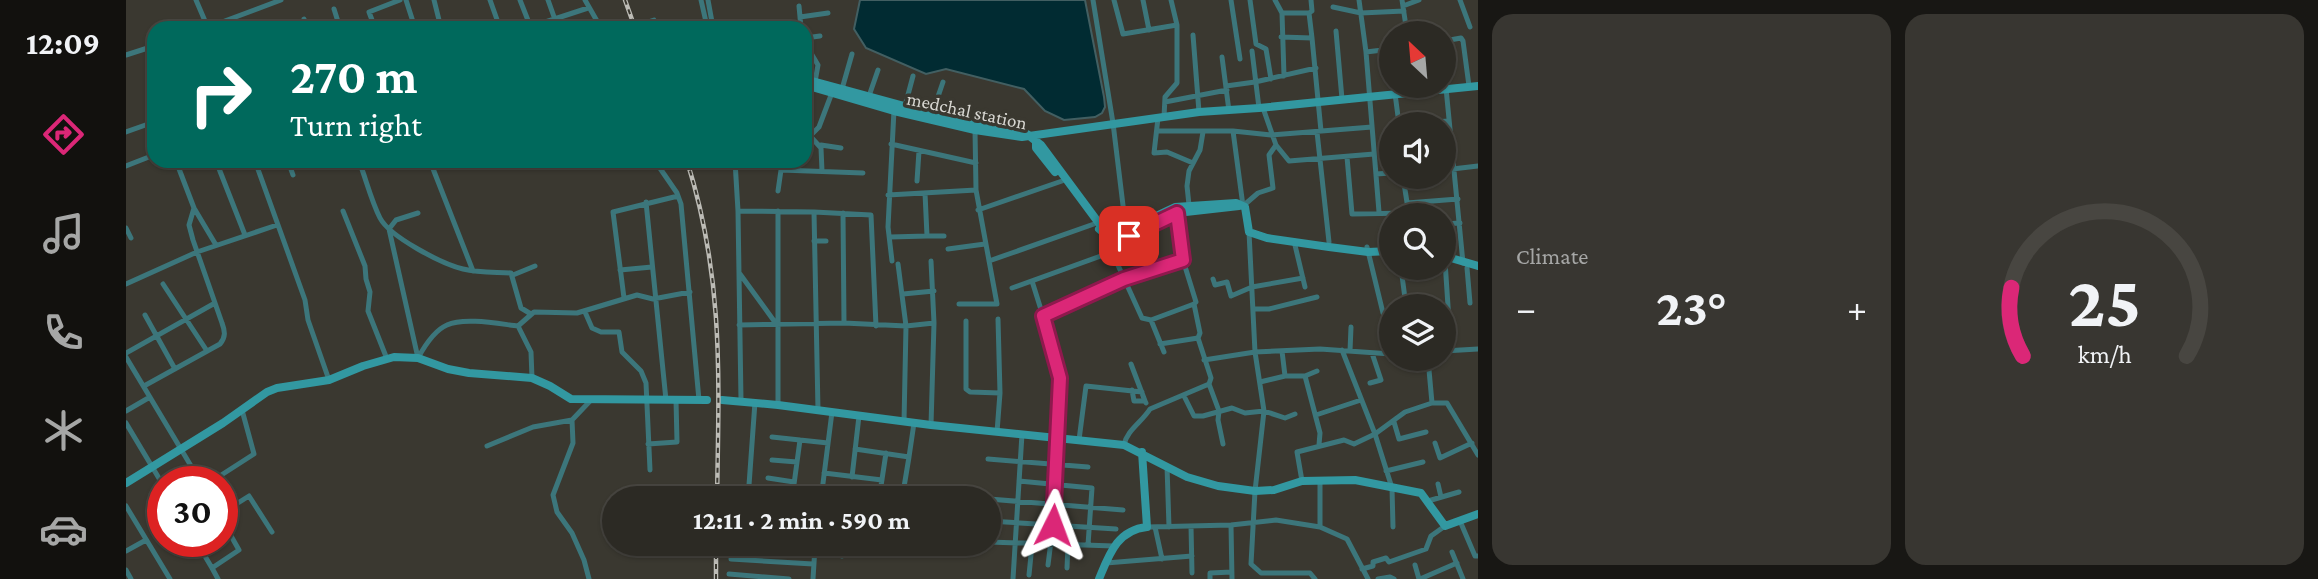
<!DOCTYPE html>
<meta charset="utf-8">
<style>
body{margin:0;font-family:"Crimson Pro",serif;background:#383631;color:#f1f3f6;height:100vh;display:flex;flex-direction:column;font-size:26px;white-space:nowrap}
*{box-sizing:border-box;margin:0}
p{font-size:23px;color:#a6a7a6}
.icon{flex:none;width:38px;height:38px;fill:none;stroke:currentColor;stroke-width:2;stroke-linecap:round;stroke-linejoin:round}
.map{position:relative;flex:1;overflow:hidden}
.side{display:flex;flex-direction:column;gap:14px;padding:14px;background:#181714;width:840px}
.side>*{flex:none}
.hud{position:absolute;left:21px;top:21px;width:665px;height:147px;border-radius:21px;box-shadow:0 2px 5px #0004,0 0 0 2px #484641;background:#00695c;color:#fff;overflow:hidden}
.needle{width:46px;rotate:334deg}
.tools{position:absolute;left:1253px;top:21px;display:grid;gap:14px}
.tools a{display:grid;place-items:center;width:77px;height:77px;border-radius:50%;background:#2c2a24;box-shadow:0 2px 5px #0004,0 0 0 2px #484641;font-size:35px}
.speed{position:absolute;left:21px;top:466px;display:flex;gap:14px;font-size:35px;font-weight:700;text-align:center}
.speed>*{display:grid;place-content:center;width:91px;height:91px;border-radius:50%;background:#2c2a24;box-shadow:0 2px 5px #0004,0 0 0 2px #484641;line-height:1}
.speed .limit{border:10px solid #d22;background:#fff;color:#111}
.pin{position:absolute;display:grid;place-items:center;width:60px;height:60px;color:#fff;margin:-30px;border-radius:14px;box-shadow:0 4px 10px #0006}
.me{position:absolute;width:77px;margin:-38px;rotate:3deg;stroke-linejoin:round;filter:drop-shadow(0 0 5px #0008)}
.turn{display:flex;align-items:center;gap:24px;height:147px;padding:0 28px;font-size:32px}
.turn .icon{width:91px;height:91px;stroke-width:2.5}
.turn b{display:block;font-size:49px;line-height:60px}
.big{font-size:52px;font-weight:700;line-height:1.1}
.side .widget{flex:1;display:flex;flex-direction:column;justify-content:center;gap:10px;min-width:0;padding:0 24px;border-radius:21px;background:#383631}
.side .dial{align-items:center;gap:0}
.dial svg{height:182px;overflow:visible;fill:none;stroke:#484641;stroke-width:7;stroke-linecap:round;text-anchor:middle}
.dial text{fill:#f1f3f6;stroke:none}
.heat{display:flex;justify-content:space-between;align-items:center;font-size:38px;direction:ltr}
.side .tiles{flex:1;display:grid;gap:14px;grid-template-columns:repeat(2,1fr)}
.trip{position:absolute;left:476px;top:486px;width:399px;height:70px;border-radius:35px;background:#2c2a24;box-shadow:0 2px 5px #0004,0 0 0 2px #484641;font-weight:700;line-height:70px;text-align:center}
main{display:flex;flex:1;min-height:0}
.tabs{display:flex;flex-direction:column;width:126px;justify-content:space-around;align-items:center;background:#12110e;color:#a6a7a6}
.tabs .icon{width:49px;height:49px}
.tabs .on{color:#db2777}
.tabs b{font-size:32px;color:#f1f3f6}
.map>svg:first-child{display:block}
.water{fill:#012b32;stroke:#425f62;stroke-width:2}
.lines{fill:none;stroke-linecap:round;stroke-linejoin:round}
.street-tunnel{stroke:#525048;stroke-width:5;stroke-dasharray:5 2.5;stroke-linecap:butt}
.street{stroke:#3c767b;stroke-width:5}
.secondary{stroke:#3298a1;stroke-width:8}
.rail-casing{stroke:#bdbcb6;stroke-width:4.5}
.rail{stroke:#3a3830;stroke-width:2;stroke-dasharray:5;stroke-linecap:butt}
.route-casing{stroke:#8e194d;stroke-width:18}
.route{stroke:#db2777;stroke-width:12}
.labels{text-anchor:middle;stroke-width:7;stroke-linejoin:round;paint-order:stroke}
.street-label{font-size:19px;fill:#d8d7d2;stroke:#3a3830}
</style>
<main>
<nav class="tabs">
<b>12:09</b>
<svg class="icon on" aria-label="directions" viewBox="0 0 24 24"><path d="M12 3l9 9-9 9-9-9zM9 14v-3h6M13 9l2 2-2 2"/></svg>
<svg class="icon" aria-label="music" viewBox="0 0 24 24"><path d="M9 18V5l10-2v13"/><circle cx="6" cy="18" r="3"/><circle cx="16" cy="16" r="3"/></svg>
<svg class="icon" aria-label="phone" viewBox="0 0 24 24"><path d="M5 4h4l2 5-3 2q2 4 5 5l2-3 5 2v4C11 20 4 13 5 4z"/></svg>
<svg class="icon" aria-label="climate" viewBox="0 0 24 24"><path d="M12 3v18M4 7l16 10M4 17L20 7"/></svg>
<svg class="icon" aria-label="car" viewBox="0 0 24 24"><path d="M5 17H2v-5l4-1 3-4h7l3 4 3 1v5h-3M9 17h6M6 11h13"/><circle cx="7" cy="17" r="2"/><circle cx="17" cy="17" r="2"/></svg>
</nav>
<div class="map">
<svg width="1352" height="579" viewBox="0 0 1352 579">
<rect width="100%" height="100%" fill="#3a3830"/>
<path class="water" d="M734,0H959L978,97L979,107L976,113L969,117L938,120L919,111L898,89L820,69L800,74L740,48L728,29Z"/>
<g class="lines">
<path class="street-tunnel" d="M507,28L519,23"/>
<path class="street" d="M70,0L82,28
M280,0L289,28
M308,0L315,28
M364,0L374,28
M394,0L405,28
M422,0L432,28
M459,0L475,28
M575,0L580,22L583,27L586,22L582,0
M967,0L987,123L1000,230
M988,0L997,34L1051,25
M1017,0L1023,30
M1105,0L1114,59
M1124,0L1130,44L1140,49L1145,79
M1149,0L1156,13L1158,76
M1233,0L1240,52L1253,212
M1276,0L1281,33
M1334,0L1344,27
M673,6L674,17
M1277,6L1293,0
M1207,7L1235,13L1278,11
M208,9L214,28
M1156,13H1183
M178,19L181,28
M519,23L528,20L532,28
M80,28L155,0
M249,28L243,12L274,0
M401,28L462,8
M675,28L674,17L702,13
M1210,31L1216,99
M1067,35L1073,112
M1155,37L1186,38L1183,13L1186,11L1185,0
M679,38L694,36
M1186,38L1195,131
M1318,41L1335,38L1337,41L1343,86
M679,43L692,65L689,82
M1263,49L1265,59
M1126,51L1133,108
M1240,52L1265,49
M0,55L28,46
M1096,57L1103,111
M23,77L28,91
M1100,86L1129,82L1190,68
M1268,86L1273,124L1323,121
M1320,88L1337,263
M716,89L726,54
M743,96L752,70
M1039,102L1101,90
M779,106L787,76
M1137,108L1150,145L1163,161L1248,154
M806,114L817,82
M1038,117L1039,97L1051,83V25L1045,0
M1032,118L1028,153L1041,152L1067,163
M1031,131H1107L1145,135L1246,127
M1107,131L1117,206
M0,132L28,122
M1191,132L1203,242
M685,137L695,148L696,171
M679,141L693,127L707,90
M765,144L850,163
M695,145L715,148
M1221,157L1226,214L1283,213
M50,161L68,208L90,245
M90,161L119,235
M129,161L179,300L182,320L203,380
M162,161L167,175
M233,161C240,179 245,200 254,218C264,237 316,264 337,269C353,273 369,272 385,273L395,308L405,314
M304,161L347,271
M529,161L551,193L555,204L573,400
M609,161L612,211L615,400
M0,166L28,155
M655,170L737,173
M1318,170L1352,166
M1250,174L1265,173
M1277,177L1283,215
M791,181L793,151
M652,191L655,170L661,161
M799,193L801,236H818
M762,195L850,190
M520,202L540,400
M1281,203L1332,199
M1063,205L1061,186L1063,171L1074,150L1077,132
M1117,206L1132,193L1147,188L1143,155L1150,145
M852,210L936,181
M217,211L239,266L240,279L244,292L242,311L261,359
M612,211L688,212L692,410
M688,212L745,215L750,326
M292,213L270,220L263,229L292,358
M717,213L718,323
M1318,224L1334,223
M0,228L5,238
M1123,232L1129,352L1138,411L1129,491L1125,564L1135,573H1184L1189,579
M764,237L801,236
M688,241H700
M1168,241L1179,287
M1241,247L1257,313L1265,319
M822,249L859,244
M986,252L1016,318L1025,320L1038,352
M766,261L762,227L768,110
M805,261L808,323L805,425
M863,261L968,224
M1319,261L1325,351
M772,264L780,326L778,422
M1275,268L1280,306
M1341,268L1344,303
M494,270L526,267
M614,274L651,325
M387,275L409,266
M1087,279L1089,285L1101,282L1105,296L1126,287L1177,278
M906,281L917,316L998,279L1057,260
M0,284L71,252L151,225
M37,284L81,351
M886,288L986,252L985,239
M777,294L808,291
M498,298L487,212L552,196
M833,304H871L850,190L849,130
M1127,309H1143L1191,297
M459,312L466,328L475,332H493L496,352L515,371L520,383L524,470
M19,315L49,369
M917,316L934,378L927,525L922,565
M1025,320L1068,304
M840,321V389L844,392L874,393
M613,325L718,323L780,326L808,323
M392,326L405,352L406,378
M1034,344L1072,338
M1216,350L1249,434L1266,488L1267,527
M1156,351L1159,376H1179L1191,371
M1224,351L1225,327
M1318,351L1352,349
M0,353L89,303
M0,357L74,481
M292,358C298,347 309,330 321,325C338,317 374,324 392,326L408,312L451,313L511,295L527,299L564,292
M1302,359L1306,403H1321L1352,455
M1078,360L1129,352L1194,349L1265,354
M1005,364L1019,401
M1179,376L1194,433L1193,445
M1134,382L1159,376
M1244,383L1255,380L1246,353
M1083,384L1093,411L1092,420L1097,444
M18,386L94,344C100,337 99,331 96,323L67,240L63,225L68,208
M1006,390L1008,401H1019L1020,403
M1058,396L1068,416H1077L1106,408L1119,413L1138,411L1159,418L1169,414
M652,405V211
M0,411L24,397
M1190,415L1235,400
M446,420L447,443L427,495L431,512L446,533L458,560L463,579
M1268,422L1273,439L1300,432
M0,423L37,485
M871,432L874,393L872,319
M646,437L702,443
M953,440L960,386L1016,392
M1309,443L1314,458L1346,443
M522,444L551,442L550,400
M998,445C1001,430 1016,422 1024,409L1083,384L1085,378L1072,338L1074,333L1068,304L1070,302L1057,260L1051,213
M361,446L407,427L446,420L466,399
M729,449L783,457L788,423
M862,459L962,467
M646,460L671,462
M1041,466L1043,527
M1260,471L1297,462
M698,473L756,480
M726,477L733,416
M642,478L668,482
M86,481L128,454L116,410
M893,481L966,488L962,545
M1176,481L1171,452L1218,440L1228,444L1249,434L1279,412L1306,403
M1194,481V527
M1312,484L1315,497
M638,496L665,499
M696,497L710,499
M622,499L629,402
M666,499L674,440
M695,499L706,412
M753,499L760,453
M776,499L783,457
M863,499L997,510
M1302,501L1333,492
M0,506L44,579
M96,513L123,496L146,532
M863,521L990,529
M1334,521L1349,556H1352
M1105,525L1106,579
M1065,526L1066,573
M1021,527L1105,525L1150,520L1194,527L1221,539L1242,579
M1029,527L1036,559
M70,541L86,568
M863,542L988,546
M644,544L689,548
M0,551L20,540
M769,551L770,544
M1326,552L1337,579
M716,556L717,544
M605,559L687,564
M980,563L1066,556
M1289,565L1293,579
M941,568L942,545
M1236,569L1247,566V562L1260,558L1263,562L1300,549L1305,536L1319,526
M0,570L5,579
M603,574L663,579
M903,575L906,545
M92,579L86,568L113,550L96,520
M687,579L689,547
M887,579L896,434
M1084,579V573L1106,572
M1252,579L1264,577L1268,579
M1294,579L1331,563"/>
<path class="secondary" d="M679,79L830,120L897,131L915,145L975,226L976,231
M679,85L768,111L849,130L896,137L1073,112L1133,108L1352,86
M910,143V148L929,172
M973,229L985,239H997L1051,213L1113,206
M992,238L994,233L1049,207L1110,203L1119,207L1123,232L1141,238L1203,247L1242,252L1265,251
M1318,256L1352,266
M596,400L652,405L805,425L998,445L1061,477L1092,486L1129,491L1148,490L1176,481L1229,480L1295,493L1319,526L1352,514
M0,483L97,423L141,392L151,388L203,380L237,366L268,357L292,358L322,369L343,373L406,378L424,386L445,399L581,400
M973,579C983,555 991,530 1021,527L1016,452"/>
<g class="rail-casing">
<path id="rail" d="M499,0L509,28
M561,161C598,278 593,378 591,499
M590,579V544"/>
</g>
<use href="#rail" class="rail"/>
</g>
<g class="lines">
<g class="route-casing">
<path id="route" d="M927,525L934,378L917,316L998,279L1057,260L1051,213L1003,236"/>
</g>
<use href="#route" class="route"/>
</g>
<g class="labels">
<g class="street-label">
<text transform="translate(841 110) rotate(12)" y="7">medchal station</text>
</g>
</g>
</svg>
<div class="tools">
<a><svg class="needle" viewBox="-14 -14 28 28"><path d="M0-13l5 13h-10z" fill="#e53935"/><path d="M0 13l5-13h-10z" fill="#a6a7a6"/></svg></a>
<a><svg class="icon" aria-label="sound" viewBox="0 0 24 24"><path d="M4 9h4l5-4v14l-5-4H4zM17 9q2 3 0 6"/></svg></a>
<a><svg class="icon" aria-label="search" viewBox="0 0 24 24"><circle cx="10" cy="10" r="6"/><path d="M15 15l6 6"/></svg></a>
<a><svg class="icon" aria-label="layers" viewBox="0 0 24 24"><path d="M12 4l9 5-9 5-9-5zM3 14l9 5 9-5"/></svg></a>
</div>
<div class="speed"><div class="limit">30</div></div>
<div class="pin" style="left:1003px;top:236px;background:#d93025"><svg class="icon" aria-label="arrive" viewBox="0 0 24 24"><path d="M6 21V4h12l-3 4 3 4H6"/></svg></div>
<svg class="me" style="left:927px;top:525px" viewBox="-20 -20 40 40"><path d="M0-17L14 15 0 8-14 15z" fill="#db2777" stroke="#fff" stroke-width="4"/></svg>
<div class="trip">12:11 · 2 min · 590 m</div>
<div class="hud">
<div class="turn"><svg class="icon" aria-label="right" viewBox="0 0 24 24"><path d="M7 20v-9h11M14 6l5 5-5 5"/></svg><div><b>270 m</b>Turn right</div></div>
</div>
</div>
<section class="side">
<div class="tiles">
<div class="widget"><p>Climate</p>
<div class="heat"><a>−</a><b class="big">23°</b><a>+</a></div>
</div>
<div class="widget dial"><svg viewBox="0 0 100 80">
<path d="M14 69A42 42 0 1 1 86 69"/>
<path d="M14 69A42 42 0 0 1 9 39" stroke="#db2777"/>
<text x="50" y="56" font-size="32" font-weight="700">25</text>
<text x="50" y="72" font-size="11">km/h</text>
</svg></div>
</div>
</section>
</main>
